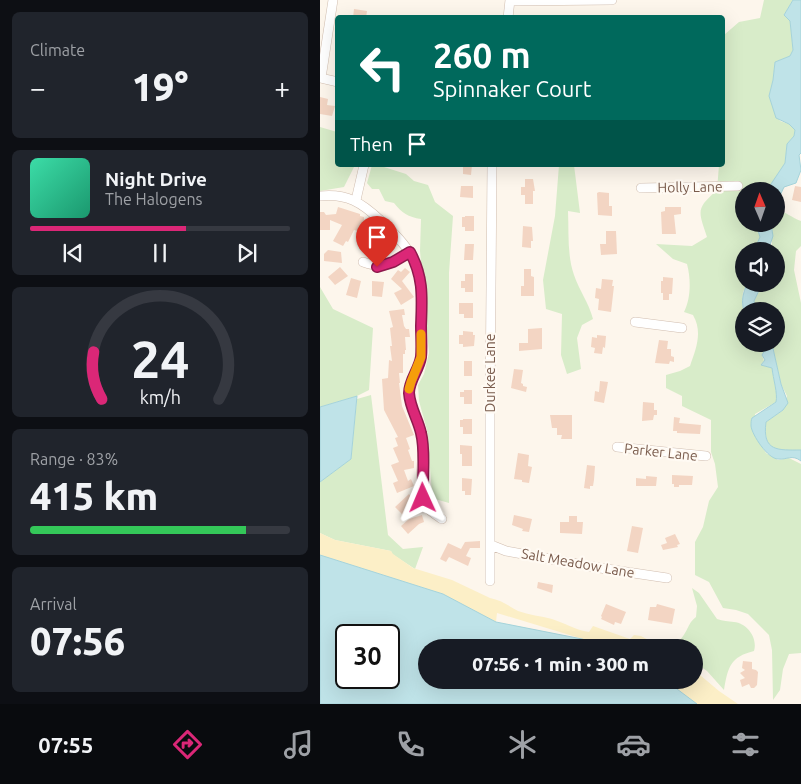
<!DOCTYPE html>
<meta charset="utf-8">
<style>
body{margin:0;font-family:Ubuntu,sans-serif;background:#20242c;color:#f1f3f6;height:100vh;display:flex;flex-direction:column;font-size:19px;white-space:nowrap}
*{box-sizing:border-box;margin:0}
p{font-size:16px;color:#9ea1a6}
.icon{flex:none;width:28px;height:28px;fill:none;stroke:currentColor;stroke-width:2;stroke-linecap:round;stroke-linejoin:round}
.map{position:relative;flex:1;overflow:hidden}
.panel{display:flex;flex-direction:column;gap:12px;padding:12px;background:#0d0f14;width:320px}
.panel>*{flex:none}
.top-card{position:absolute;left:15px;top:15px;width:390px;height:152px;border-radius:5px;box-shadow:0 5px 20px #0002;background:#00695c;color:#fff;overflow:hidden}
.needle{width:32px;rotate:358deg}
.tools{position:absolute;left:415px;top:182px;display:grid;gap:10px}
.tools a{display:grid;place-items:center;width:50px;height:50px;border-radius:50%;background:#171b24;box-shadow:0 5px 20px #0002;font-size:25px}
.speed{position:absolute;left:15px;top:624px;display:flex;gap:10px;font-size:25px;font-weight:700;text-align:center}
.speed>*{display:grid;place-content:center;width:65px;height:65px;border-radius:50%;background:#171b24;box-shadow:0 5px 20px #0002;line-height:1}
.speed .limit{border:2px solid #111;border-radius:8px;background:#fff;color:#111}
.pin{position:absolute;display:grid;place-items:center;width:42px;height:42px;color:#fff;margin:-51px -21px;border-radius:50% 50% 50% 0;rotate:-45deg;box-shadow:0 0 5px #0007}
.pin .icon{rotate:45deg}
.me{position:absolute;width:55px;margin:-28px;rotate:359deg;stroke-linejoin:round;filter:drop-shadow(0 0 4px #0008)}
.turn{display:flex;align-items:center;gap:18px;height:105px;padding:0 15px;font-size:22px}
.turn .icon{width:65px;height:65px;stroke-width:2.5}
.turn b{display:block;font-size:35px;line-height:42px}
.then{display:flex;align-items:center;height:48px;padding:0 15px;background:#0003;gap:10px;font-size:19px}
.big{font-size:38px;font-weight:800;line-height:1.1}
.panel .card{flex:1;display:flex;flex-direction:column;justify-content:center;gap:8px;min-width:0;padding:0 18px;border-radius:8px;background:#20242c}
.panel .dial{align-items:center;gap:0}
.dial svg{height:130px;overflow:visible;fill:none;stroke:#363941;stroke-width:7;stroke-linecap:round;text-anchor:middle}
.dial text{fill:#f1f3f6;stroke:none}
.song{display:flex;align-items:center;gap:15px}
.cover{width:60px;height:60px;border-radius:8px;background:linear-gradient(135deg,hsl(160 70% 55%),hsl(160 70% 35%))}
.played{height:5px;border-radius:2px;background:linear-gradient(90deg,#db2777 60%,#363941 60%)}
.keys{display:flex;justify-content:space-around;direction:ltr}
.heat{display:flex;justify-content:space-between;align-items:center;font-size:28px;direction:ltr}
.charge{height:8px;border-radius:4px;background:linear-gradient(90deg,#34c759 83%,#363941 0)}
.trip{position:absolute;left:98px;top:639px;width:285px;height:50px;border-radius:25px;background:#171b24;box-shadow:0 5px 20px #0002;font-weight:800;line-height:50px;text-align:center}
.tab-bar{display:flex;height:80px;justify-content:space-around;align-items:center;background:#090b0e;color:#9ea1a6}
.tab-bar .icon{width:35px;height:35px}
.tab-bar .selected{color:#db2777}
.tab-bar b{font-size:22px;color:#f1f3f6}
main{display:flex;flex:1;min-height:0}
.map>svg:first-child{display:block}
.green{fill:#d8ecc9}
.sand{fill:#fcefc7}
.water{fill:#bfe3e8;stroke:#a5d3da;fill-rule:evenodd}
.building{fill:#f3d5c3}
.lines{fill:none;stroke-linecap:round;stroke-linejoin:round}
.minor-casing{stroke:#d1beb0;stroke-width:10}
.minor{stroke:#fff;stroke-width:9}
.route-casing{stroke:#8e194d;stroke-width:12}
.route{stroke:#db2777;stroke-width:9}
.slow{stroke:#f59e0b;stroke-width:9}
.labels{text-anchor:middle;stroke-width:4.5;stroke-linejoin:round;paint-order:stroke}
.street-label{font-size:14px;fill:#7a5c4d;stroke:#fffaf3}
</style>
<main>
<section class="panel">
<div class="card"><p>Climate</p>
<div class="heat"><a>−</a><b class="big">19°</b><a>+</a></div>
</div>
<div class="card">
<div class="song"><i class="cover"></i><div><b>Night Drive</b><p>The Halogens</p></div></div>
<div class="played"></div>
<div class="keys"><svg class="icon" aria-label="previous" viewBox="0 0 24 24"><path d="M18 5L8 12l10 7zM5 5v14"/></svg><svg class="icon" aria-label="pause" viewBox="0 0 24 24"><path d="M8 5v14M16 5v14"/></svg><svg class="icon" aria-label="next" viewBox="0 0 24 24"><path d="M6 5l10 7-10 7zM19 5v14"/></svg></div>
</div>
<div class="card dial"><svg viewBox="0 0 100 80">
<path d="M14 69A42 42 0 1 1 86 69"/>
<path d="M14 69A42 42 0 0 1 9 40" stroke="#db2777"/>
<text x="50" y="56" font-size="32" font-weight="700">24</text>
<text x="50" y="72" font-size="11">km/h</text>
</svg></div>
<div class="card"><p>Range · 83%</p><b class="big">415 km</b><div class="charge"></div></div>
<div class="card"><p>Arrival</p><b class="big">07:56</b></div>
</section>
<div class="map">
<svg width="481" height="704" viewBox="0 0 481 704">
<rect width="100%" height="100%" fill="#fdf6ec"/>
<path class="green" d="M444,0H473L464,15L470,21L473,50L470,56L455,62L453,80L449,96L460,121L469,124L475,130L474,136L467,144L465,163L451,184L452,191H424V224H436L440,237L436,246L437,251H424V284H427L423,292L422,304L424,311V344L444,345L445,350L442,355L444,361L441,365L452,368C453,378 458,394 456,402L435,414V435L446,453L458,460L469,458L481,464V653L469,654L463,669L460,690L453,700L452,650L449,635L428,614L416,610L403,608L389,582L375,575V542L383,527L389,501L398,487L395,464L391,452V420L362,406V396L346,388V375L360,371L370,366C376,349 383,332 373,315L364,312C371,298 371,279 367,264L353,259L336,244L372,246L387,237C378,210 376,209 397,190L399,165H402V40L404,35L419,22L440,18Z
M0,127L17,132L18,165H35L24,187L0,191Z
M52,165H64V167L86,174L94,181L108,185L115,202L133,216L129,273V503L115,499L112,493L107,430L99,401L98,385L104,374L109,353L100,251L101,219C88,217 82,213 74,203L65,201L59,189H52L47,183Z
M239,165H254L260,213L248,211C249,233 247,255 254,275C259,290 269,303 273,319L262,325L257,338L261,369L247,374L241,355L242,314L226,309L223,280L235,216Z
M456,211C466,211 472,218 481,221V246L476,251L474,270L481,303V450C457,450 443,453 446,422L463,410L467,396L461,384L452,344H456V311H435L434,301L442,284H456V251H448L452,244L451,224H456Z
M0,287L13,309L53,328L49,390L37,396L0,407Z
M51,395L68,535L83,549L103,547L95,569L72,554L71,551L15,540L0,533V482L31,459L37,399Z
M372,588L379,593L397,619C403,621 408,621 414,622C427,623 438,638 434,651C410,657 408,667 404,690L387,671L374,662V648L356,647C358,640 362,639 365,633C370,625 368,624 376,617L377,606Z"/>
<path class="sand" d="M0,533L15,540L71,551L73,554L93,568L132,580L170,598C181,600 189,606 198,611C209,615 221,616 232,619C245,623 255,630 269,632L273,626L310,639L314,635L321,636L342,647H289L177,613L176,622L123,594L0,555Z
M374,670L399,691L418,704H377L345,680H374Z"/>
<path class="water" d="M473,0H481V153L479,155L481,170L476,183L464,187L456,204V191H452L451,184L465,163L467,144L474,136L475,130L469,124L456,118L449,96L453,80L455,62L470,56L473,50L470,21L464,15Z
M436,224H451L453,236L448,251H437L436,246L440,237Z
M427,284H442L434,301L435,311H424C421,301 423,293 427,284Z
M444,344H452L461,384L468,403L463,410L446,422C442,452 458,450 481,450V461C472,454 467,460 458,459C448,459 432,435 431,426C431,423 431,420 432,418L456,402C458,394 453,378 452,368L441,365L445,360L442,355L445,350Z
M37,396L31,459L0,482V407Z
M0,555L123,594L176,622L262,639L289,647L106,648V680H345L377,704H0ZM26,635H69V678H26Z"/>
<path class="building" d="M34,9L47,11L46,18H33Z
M0,97L8,99L7,105L15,106L12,116L0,114Z
M143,165H152L151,175L143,174Z
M205,179H213L215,191H213V204H205V195H201V187H205Z
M141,186H153V198L140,197Z
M475,186L481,187V202L472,200Z
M279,192L289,193V206H292V216L278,215L277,193Z
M18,207L40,214V216L44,217V220L55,227L54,229L58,231V233L68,237L67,239L72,241L66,254L60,252L61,249L56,247L57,245L42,237L44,233L34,230L28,242L26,241L23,246L13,241L22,225L10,220V230H0V212H4L6,215L16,214Z
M345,207H361V214L354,215L356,234H342L341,212L345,211Z
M145,216H154V231H145V227H142V217H145Z
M203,226L212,227L213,241H211V248L202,247Z
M286,231H296L297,254L281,255L280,244H286Z
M145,244H154L153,260H144Z
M8,250L21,252L22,263L4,261V254Z
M20,267L28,276L15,285L8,277Z
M85,268L90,272L82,281L94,297L81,305L74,293L82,289L71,279L78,270L81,272Z
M204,269H211V276L214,277V296H201V286H204Z
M145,274H153V292H145V288H141V281H145Z
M343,277L353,278L352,294H349V300H343V293H341V281H343Z
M31,278L41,281L37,298L26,295Z
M282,279L293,280L292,286H294L291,312L278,310L279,299L275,298L276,288L281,289Z
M52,281L64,282L62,297L52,296Z
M139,303H153V318H144V314H139Z
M84,309L85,315H82L84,326L86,329H89L90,337H85L86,350H85V354H83V373H79L80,383H79L82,406L94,435L86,438L90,449L88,450L92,461H94V468L84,470L88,481L91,479L94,486L77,493L73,483L78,481L71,465L79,462L73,448L78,446L75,438L78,437L64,410L62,379L68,378L69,360L72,361L70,346H72L70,328L73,327L69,311Z
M222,328V349L199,351V343H208V329Z
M143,331L153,332V335H155L154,346L143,347V344H139V335H143Z
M277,335L286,336L285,348L283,347L282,354L274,353L275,348L271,347L272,337L277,338Z
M339,340L348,341L347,349H351V356L354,357V362L350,361L349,364L335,363Z
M144,361H152V376H144Z
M194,369L203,370L201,383L203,384V386L207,387L206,392L191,388Z
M280,381L288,382L284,403L274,401L275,391L279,392Z
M144,390H152V404H144V397H140V392H144Z
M323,402L334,403V410H337V415H334L333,420L322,421Z
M230,415H252V439H241L242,435H237V428H232Z
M354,417L360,418L359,423L381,425L380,434L357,433V431H353Z
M143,419H152V434H143V427H140V420H143Z
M140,445L152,446V466H142V454H140Z
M198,453L209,455L208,466L212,467L209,483L202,482V480L194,479Z
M267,465L275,466L274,480L273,486H270V489L264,488Z
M352,475L373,476L372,485H359V487H354V484H352Z
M326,476L337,477L336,486H316V478L326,479Z
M142,478L152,479L151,495H145V491H142Z
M89,494L96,502L83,515L75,507Z
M102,515L104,522L99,524L88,534L81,526L89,519Z
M194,515L212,519L209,532L202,531L203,529L192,525Z
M249,516H257V522H263L262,534L240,533V522H249Z
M312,526L323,528L318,553L307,551Z
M355,534L360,544L357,545L358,547L343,550L341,545L347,543L345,538Z
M160,541V548H150L146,556L151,558L148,566L129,557L126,562L120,559L128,543L141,549L145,542Z
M218,582L233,585L232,593L217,588Z
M286,604L306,612L301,624L295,622L294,625L281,619L282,617L281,616Z
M337,604L355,609L352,624L328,620L330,607H336Z
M423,661L432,662V669L436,670L438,672L437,685L434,688H431L429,684L422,687L420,680L425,678L420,673L425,670L422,668Z"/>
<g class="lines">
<g class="minor-casing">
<path id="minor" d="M190,1L292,0
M188,18L190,0
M0,78L18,82
M1,78L13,0
M321,188L418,186
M0,196C27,193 42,203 60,220C99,256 102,268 101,320C101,332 103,346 101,358C99,369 90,378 89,390C88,408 101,423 102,441C104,457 98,487 104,501C107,510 115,514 122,519
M36,200L44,165
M43,262C66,270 71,264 90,252
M315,322L362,328
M297,447L386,456
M171,545L186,551L280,568L347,578
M170,581V409L172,165"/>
</g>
<use href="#minor" class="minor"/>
</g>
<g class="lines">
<g class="route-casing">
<path id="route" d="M57,267L73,262L90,252C104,278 102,298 101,326C101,336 102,347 101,357C99,370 89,380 89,393C90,408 98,419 101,433C106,453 102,477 103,498"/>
</g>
<use href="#route" class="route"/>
<path class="slow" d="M89,389L91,382L101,357V334"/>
</g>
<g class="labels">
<g class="street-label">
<text transform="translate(370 187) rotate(-1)" y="5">Holly Lane</text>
<text transform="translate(170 373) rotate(-90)" y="5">Durkee Lane</text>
<text transform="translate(341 452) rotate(6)" y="5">Parker Lane</text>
<text transform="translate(258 563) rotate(10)" y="5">Salt Meadow Lane</text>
</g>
</g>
</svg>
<div class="tools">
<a><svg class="needle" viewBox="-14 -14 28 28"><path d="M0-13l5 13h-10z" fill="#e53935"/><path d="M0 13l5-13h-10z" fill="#9ea1a6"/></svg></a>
<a><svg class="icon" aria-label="sound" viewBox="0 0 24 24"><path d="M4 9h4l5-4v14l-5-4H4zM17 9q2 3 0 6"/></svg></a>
<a><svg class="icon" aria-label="layers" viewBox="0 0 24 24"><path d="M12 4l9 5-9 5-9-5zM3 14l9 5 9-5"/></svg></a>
</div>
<div class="speed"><div class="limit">30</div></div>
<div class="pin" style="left:57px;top:267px;background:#d93025"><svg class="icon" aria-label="arrive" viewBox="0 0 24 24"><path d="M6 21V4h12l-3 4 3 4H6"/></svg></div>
<svg class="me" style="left:103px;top:498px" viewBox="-20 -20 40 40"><path d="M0-17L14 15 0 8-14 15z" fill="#db2777" stroke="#fff" stroke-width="4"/></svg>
<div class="trip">07:56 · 1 min · 300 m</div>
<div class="top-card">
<div class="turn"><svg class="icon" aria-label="left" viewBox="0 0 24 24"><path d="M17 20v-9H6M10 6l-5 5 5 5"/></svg><div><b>260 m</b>Spinnaker Court</div></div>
<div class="then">Then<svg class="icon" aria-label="arrive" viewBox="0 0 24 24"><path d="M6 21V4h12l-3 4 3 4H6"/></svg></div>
</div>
</div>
</main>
<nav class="tab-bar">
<b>07:55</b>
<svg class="icon selected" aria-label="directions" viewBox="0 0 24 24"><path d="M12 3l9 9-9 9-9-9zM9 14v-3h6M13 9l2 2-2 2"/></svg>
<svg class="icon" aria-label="music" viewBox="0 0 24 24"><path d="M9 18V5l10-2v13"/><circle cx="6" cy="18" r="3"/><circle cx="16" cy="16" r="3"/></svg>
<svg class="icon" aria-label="phone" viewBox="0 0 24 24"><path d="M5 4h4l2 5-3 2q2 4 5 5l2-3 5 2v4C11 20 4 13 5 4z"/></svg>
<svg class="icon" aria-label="climate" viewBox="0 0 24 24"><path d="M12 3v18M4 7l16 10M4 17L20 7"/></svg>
<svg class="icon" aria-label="car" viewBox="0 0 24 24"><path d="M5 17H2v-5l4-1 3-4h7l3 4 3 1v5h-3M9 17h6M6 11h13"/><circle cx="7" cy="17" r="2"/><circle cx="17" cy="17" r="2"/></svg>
<svg class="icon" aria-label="filters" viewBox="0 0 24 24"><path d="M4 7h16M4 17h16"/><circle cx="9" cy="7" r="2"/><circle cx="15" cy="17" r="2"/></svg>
</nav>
